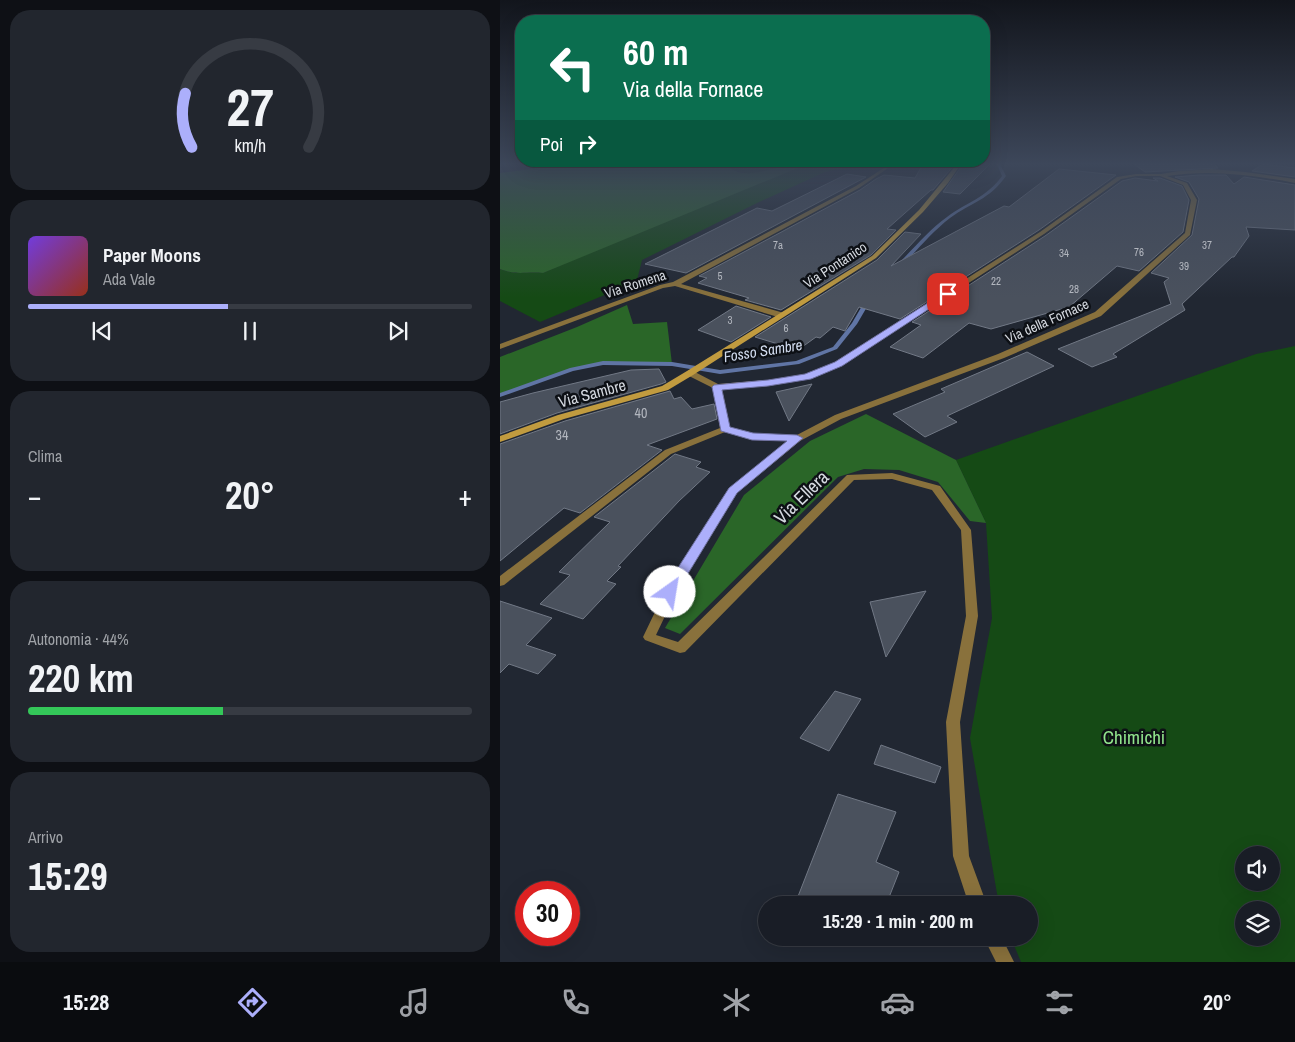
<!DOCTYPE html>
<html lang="it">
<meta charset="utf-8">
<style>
body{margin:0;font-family:"Archivo Narrow",sans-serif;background:#22262e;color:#f1f3f6;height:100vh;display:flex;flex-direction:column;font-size:19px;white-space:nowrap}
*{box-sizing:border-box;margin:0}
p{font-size:16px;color:#9fa2a7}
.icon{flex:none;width:28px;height:28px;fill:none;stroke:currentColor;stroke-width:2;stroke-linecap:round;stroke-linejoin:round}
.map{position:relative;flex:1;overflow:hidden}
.details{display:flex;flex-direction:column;gap:10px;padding:10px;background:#0e1015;width:500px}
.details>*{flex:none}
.top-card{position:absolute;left:15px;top:15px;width:475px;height:152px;border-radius:20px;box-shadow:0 5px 20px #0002,0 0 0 1px #373b43;background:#0b6e4f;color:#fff;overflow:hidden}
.controls{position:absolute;left:735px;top:846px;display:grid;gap:10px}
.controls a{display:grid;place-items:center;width:45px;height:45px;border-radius:50%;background:#191d26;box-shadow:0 5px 20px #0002,0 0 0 1px #373b43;font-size:25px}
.speed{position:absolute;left:15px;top:881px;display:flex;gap:10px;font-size:25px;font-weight:700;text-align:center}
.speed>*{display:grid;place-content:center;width:65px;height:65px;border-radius:50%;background:#191d26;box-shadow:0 5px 20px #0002,0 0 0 1px #373b43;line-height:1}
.speed .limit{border:8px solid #d22;background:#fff;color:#111}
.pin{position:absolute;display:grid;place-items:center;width:42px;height:42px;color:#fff;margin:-21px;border-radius:10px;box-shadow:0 2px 8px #0006}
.me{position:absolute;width:55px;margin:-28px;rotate:32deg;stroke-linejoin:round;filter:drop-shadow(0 0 4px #0008)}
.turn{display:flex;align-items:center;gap:18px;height:105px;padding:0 25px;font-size:22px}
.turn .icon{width:65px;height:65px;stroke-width:2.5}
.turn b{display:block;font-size:35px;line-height:42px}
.then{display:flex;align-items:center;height:48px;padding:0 25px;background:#0003;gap:10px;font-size:19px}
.big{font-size:38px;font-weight:800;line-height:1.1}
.details .tile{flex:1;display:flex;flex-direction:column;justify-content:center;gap:8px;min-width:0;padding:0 18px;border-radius:20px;background:#22262e}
.details .dial{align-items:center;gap:0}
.dial svg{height:130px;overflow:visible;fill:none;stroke:#373b43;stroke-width:7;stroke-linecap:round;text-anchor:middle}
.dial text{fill:#f1f3f6;stroke:none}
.song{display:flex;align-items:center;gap:15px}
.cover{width:60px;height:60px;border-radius:8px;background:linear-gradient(135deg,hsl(260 70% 55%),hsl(10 70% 35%))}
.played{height:5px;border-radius:2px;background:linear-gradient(90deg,#acaffb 45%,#373b43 45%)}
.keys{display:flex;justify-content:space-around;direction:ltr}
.heat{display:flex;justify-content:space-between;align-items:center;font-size:28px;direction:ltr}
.charge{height:8px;border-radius:4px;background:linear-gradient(90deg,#34c759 44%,#373b43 0)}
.trip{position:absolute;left:258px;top:896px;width:280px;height:50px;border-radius:25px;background:#191d26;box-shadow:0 5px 20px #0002,0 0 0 1px #373b43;font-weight:800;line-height:50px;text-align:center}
.tabs{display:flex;height:80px;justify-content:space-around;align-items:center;background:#0a0c0f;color:#9fa2a7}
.tabs .icon{width:35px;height:35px}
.tabs .active{color:#acaffb}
.tabs b{font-size:22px;color:#f1f3f6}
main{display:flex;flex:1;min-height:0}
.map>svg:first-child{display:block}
.green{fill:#154a15;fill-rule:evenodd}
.forest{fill:#2a6628}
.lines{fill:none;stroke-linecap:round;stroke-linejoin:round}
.stream{fill:#6075a5;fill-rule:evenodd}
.building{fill:#4a515d;stroke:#717885}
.street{fill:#89713c;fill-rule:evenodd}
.secondary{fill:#c19b3f;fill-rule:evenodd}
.route{fill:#acaffb;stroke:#7072a3}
.labels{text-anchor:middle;stroke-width:5;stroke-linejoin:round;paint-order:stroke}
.far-number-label{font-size:11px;fill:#b2b6be}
.far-street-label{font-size:14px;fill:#d4d8df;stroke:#0d1015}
.number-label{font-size:14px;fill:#b2b6be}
.far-water-label{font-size:15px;font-style:italic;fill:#d2dcef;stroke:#0d1015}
.street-label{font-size:16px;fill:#d4d8df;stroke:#0d1015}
.near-street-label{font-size:19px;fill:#d4d8df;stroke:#0d1015}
.near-park-label{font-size:19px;fill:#92e58d;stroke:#0d1015}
</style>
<main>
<section class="details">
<div class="tile dial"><svg viewBox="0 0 100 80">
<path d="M14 69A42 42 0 1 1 86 69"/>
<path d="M14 69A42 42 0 0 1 10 36" stroke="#acaffb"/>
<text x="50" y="56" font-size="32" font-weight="700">27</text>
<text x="50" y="72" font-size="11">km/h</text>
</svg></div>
<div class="tile">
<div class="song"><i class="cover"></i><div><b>Paper Moons</b><p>Ada Vale</p></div></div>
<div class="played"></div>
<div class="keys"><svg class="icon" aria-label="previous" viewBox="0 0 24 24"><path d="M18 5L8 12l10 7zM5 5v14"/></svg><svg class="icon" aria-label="pause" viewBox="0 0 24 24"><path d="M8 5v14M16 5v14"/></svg><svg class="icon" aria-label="next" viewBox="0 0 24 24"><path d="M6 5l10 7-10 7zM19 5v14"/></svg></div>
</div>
<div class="tile"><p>Clima</p>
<div class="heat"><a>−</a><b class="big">20°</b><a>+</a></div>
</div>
<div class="tile"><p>Autonomia · 44%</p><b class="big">220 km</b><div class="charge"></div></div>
<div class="tile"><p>Arrivo</p><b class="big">15:29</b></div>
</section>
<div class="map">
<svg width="795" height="962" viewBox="0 0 795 962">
<rect width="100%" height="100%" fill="#212732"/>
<path class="green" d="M225,164H361L325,172L257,203L142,260L137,280L126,286L40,322L0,301V269C19,276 25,271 43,273L292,165C271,170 243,181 225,164Z
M795,346V962H521L511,938H529V905H499L470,738L492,618L486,523L456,460L756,354ZM744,855H771V882H744ZM744,910H771V938H744Z"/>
<path class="forest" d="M69,164H93L111,169L134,164H225C248,186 275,161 300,167L43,273C25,271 19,276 0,269V173Z
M127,305L133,324L167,322L172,364L108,363L78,368L0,396V357L77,327Z
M366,414L456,460L486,523L470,521L438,482L399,470L364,469L338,477L180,634L165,628L244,495L310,441Z"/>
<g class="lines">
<path class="stream" d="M497,164H500L506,176C489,200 472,202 450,218C432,232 418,249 403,265H399V263C415,247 429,230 447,217C467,202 486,198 502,176Z
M366,299L371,300L357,324L337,349L299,364L220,374L172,366L103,365L73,371L0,397V393L70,368L103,361L172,362L220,370L296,361L333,347L352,323Z"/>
</g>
<path class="building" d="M423,164H455L433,190H431L387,229L396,230L371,255L281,310L245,300L249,298L198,283L207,278L199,276L360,190L376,179L384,175L415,178Z
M463,164H490L460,194L443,192Z
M634,164H714L718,168L645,172Z
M763,164L795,168V177L752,171Z
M559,169L616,175L539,230L400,319L359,307L345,331L333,327L320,338L316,337L298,350L255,337L377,260L405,232L421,234L391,266L504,206L509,207Z
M347,174L366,177L186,273L145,264L257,208L272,211Z
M699,175H726L734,184L744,177L795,185V230L746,227L749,236L734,257H732L682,304L685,310L613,354L617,357L592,367L558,349L671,304L664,282L669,278L651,273L692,235L699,199L689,182L675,177Z
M635,178L658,181L653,178H660L682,186L689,200L683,232L639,271L617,266L569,307L491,329L469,323L423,358L390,347L421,325L412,322L545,236L622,181Z
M236,306L271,317L231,342L198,330Z
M527,352L554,366L447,416L457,422L425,437L393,414L445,392L441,389Z
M159,369L166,382L161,384L57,413L0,434V402L33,393L131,370Z
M312,384L289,421L276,392Z
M170,391L174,399L181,397L192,409L214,404L217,419L147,445L162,450L80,513L64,508L0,561V444L65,421Z
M175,454L201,462L196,467L210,472L179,501L118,566L121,567L107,581L116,584L83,619L40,604L70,575L59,572L110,522L94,517Z
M426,591L386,657L370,602Z
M0,601L52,618L26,645L56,655L38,674L9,664L0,673Z
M335,691L361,699L329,751L300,738Z
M381,745L441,767L435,783L374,764Z
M338,794L396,812L376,862L399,872L386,905H313L297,899Z"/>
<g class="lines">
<path class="street" d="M390,164H394L359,188L181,284L284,313V317H278L175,286L163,288L0,349V344L160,285L173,282L356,186Z
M712,169L745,172L795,179V183C753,175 710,169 667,176L687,183L697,200L690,235L601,316L504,358L341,419L300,441L237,493L176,593L156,635L178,642L347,475L392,473L440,486L471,530L478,616L460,722L469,856L487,905H469L453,856L446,722L466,616L461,530L432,490L392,479L354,480L185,652L180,653L145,640L143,637L166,589L229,489L288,441L252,440L225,432L171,454L4,585L0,586V576L165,450L220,428L213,388L187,375V371H193L218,384L268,380L306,375L335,362L540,232L617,177L636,174H661L679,171ZM636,176H660L683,185L691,200L685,233L595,312L498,354L335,415L295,436L253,434L229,427L222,389L268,386L308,379L341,366L544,234L621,179Z
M484,938H502L514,962H496Z"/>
<path class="secondary" d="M457,164H461L448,183L423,212L376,258L193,375L168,390L64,419L0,442V436L58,415L162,386L187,371L372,256L419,210Z"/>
</g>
<linearGradient id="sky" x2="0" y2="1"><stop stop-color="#12151c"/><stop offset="0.55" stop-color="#3d475a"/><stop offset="1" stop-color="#3d475a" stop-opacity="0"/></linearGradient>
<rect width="795" height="298" fill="url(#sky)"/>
<path class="route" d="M445,292L452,294L342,366L311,379L268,386L222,390L230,427L253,433L297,435L303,438L237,493L175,595H165L164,592L165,588L229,488L287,441L252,440L221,431L212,387L214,385L268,380L305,374L335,362Z"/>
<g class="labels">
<g class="far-number-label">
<text x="278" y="249">7a</text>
<text x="707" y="249">37</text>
<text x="639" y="256">76</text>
<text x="564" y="257">34</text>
<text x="684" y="270">39</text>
<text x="220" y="280">5</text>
<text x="496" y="285">22</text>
<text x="574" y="293">28</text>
<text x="230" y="324">3</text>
<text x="286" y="332">6</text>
</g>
<g class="far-street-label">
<text transform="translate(335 265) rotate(-33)" y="5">Via Pontanico</text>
<text transform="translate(135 284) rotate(-18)" y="5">Via Romena</text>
<text transform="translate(547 321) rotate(-24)" y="5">Via della Fornace</text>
</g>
<g class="number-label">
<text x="141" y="418">40</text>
<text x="62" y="440">34</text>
</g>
<g class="far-water-label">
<text transform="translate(263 351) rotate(-9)" y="5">Fosso Sambre</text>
</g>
<g class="street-label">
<text transform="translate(92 393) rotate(-15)" y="6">Via Sambre</text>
</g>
<g class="near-street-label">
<text transform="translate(301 497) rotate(-44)" y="7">Via Ellera</text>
</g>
<g class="near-park-label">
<text x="634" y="744">Chimichi</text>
</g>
</g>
</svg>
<div class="controls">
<a><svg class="icon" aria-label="sound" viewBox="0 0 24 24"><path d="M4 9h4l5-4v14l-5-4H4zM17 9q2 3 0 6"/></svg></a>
<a><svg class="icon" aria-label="layers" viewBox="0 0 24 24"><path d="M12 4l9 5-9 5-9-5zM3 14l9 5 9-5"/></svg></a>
</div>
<div class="speed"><div class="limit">30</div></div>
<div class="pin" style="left:448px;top:294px;background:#d93025"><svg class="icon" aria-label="arrive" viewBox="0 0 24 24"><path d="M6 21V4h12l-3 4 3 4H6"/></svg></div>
<svg class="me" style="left:170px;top:592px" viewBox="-20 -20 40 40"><circle r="19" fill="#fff"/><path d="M0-13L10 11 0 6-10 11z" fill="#acaffb"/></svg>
<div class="trip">15:29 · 1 min · 200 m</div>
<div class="top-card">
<div class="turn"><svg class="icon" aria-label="left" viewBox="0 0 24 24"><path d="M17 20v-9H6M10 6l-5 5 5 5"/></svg><div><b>60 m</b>Via della Fornace</div></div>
<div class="then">Poi<svg class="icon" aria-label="right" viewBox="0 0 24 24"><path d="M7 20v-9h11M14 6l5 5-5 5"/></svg></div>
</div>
</div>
</main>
<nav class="tabs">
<b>15:28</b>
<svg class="icon active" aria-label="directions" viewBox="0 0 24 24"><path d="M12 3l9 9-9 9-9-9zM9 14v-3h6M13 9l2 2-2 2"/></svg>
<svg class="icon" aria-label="music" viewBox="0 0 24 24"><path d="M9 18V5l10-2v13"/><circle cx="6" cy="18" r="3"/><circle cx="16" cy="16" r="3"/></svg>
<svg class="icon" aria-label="phone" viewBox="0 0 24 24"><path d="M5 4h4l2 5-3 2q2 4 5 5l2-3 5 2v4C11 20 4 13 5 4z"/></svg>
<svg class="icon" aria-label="climate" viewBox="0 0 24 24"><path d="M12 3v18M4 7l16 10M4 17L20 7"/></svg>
<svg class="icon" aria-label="car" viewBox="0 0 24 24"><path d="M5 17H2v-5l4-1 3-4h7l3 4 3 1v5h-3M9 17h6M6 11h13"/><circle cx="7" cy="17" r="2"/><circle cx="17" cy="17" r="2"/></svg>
<svg class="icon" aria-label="filters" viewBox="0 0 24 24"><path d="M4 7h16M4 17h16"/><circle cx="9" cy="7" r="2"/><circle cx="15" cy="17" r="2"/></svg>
<b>20°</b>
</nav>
